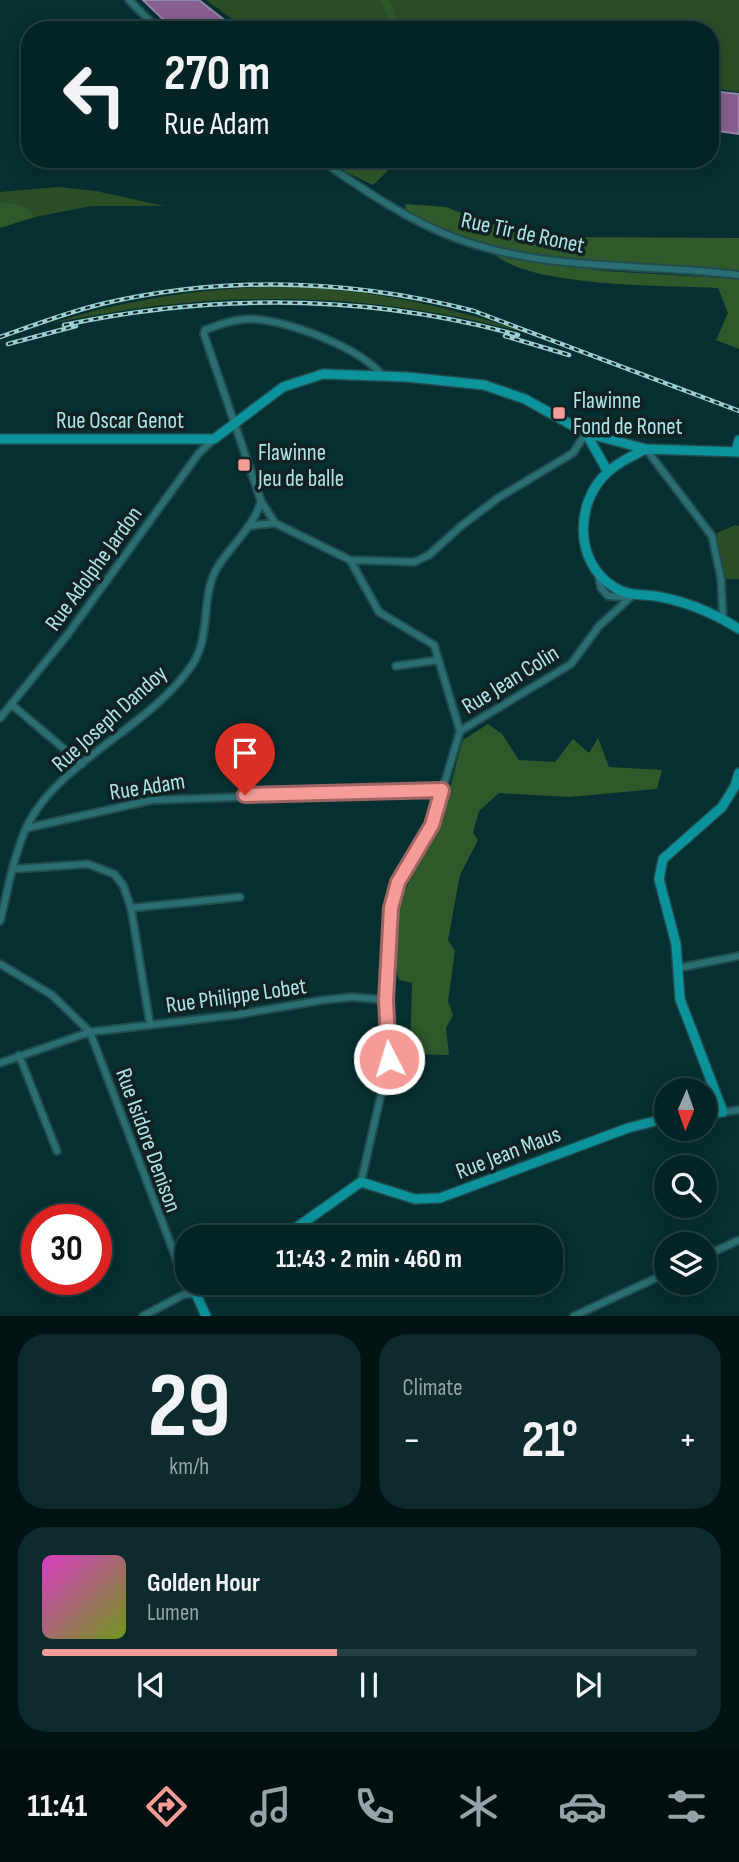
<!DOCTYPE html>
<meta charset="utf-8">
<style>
body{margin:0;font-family:"Sofia Sans Condensed",sans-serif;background:#0d2b2d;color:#f1f3f6;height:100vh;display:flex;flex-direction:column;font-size:26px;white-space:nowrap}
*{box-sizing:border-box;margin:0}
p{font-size:23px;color:#97a4a7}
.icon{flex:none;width:38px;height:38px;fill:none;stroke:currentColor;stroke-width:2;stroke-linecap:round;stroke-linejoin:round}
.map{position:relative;height:1316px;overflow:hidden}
.details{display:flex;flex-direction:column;gap:18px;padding:18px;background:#021314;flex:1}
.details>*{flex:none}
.top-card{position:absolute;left:21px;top:21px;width:698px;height:147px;border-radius:28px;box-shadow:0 4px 18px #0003,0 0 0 2px #254042;background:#042325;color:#f1f3f6;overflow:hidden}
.needle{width:46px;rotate:182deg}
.buttons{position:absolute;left:654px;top:1078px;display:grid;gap:14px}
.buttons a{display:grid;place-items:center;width:63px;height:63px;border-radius:50%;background:#042325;box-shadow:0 4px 18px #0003,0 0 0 2px #254042;font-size:35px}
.speed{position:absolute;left:21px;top:1204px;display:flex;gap:14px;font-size:35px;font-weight:700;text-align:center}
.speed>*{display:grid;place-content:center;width:91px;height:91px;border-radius:50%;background:#042325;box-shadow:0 4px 18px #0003,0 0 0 2px #254042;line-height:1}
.speed .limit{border:10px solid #d22;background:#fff;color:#111}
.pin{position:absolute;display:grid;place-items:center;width:60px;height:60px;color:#fff;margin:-72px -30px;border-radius:50% 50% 50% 0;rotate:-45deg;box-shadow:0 0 7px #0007}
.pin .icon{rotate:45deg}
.me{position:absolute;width:77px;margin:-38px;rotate:355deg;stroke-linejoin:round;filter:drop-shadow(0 0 5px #0008)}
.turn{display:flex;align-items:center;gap:24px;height:147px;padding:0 28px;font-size:32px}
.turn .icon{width:91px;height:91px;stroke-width:2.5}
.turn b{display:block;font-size:49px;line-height:60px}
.big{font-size:52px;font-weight:700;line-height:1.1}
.details .tile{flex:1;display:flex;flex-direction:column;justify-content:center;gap:10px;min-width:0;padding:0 24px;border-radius:28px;background:#0d2b2d}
.details .dial{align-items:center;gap:0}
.dial b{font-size:91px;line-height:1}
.song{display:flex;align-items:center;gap:21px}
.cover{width:84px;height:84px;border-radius:10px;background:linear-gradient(135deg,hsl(310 70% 55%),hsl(80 70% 35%))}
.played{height:7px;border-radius:4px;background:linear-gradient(90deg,#f59b98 45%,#254042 45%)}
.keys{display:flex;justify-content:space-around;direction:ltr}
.heat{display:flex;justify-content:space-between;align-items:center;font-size:38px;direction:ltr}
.details .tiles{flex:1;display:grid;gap:18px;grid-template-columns:1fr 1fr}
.tile:last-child{grid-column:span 2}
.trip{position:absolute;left:175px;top:1225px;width:388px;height:70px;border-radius:28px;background:#042325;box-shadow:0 4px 18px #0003,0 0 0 2px #254042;font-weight:700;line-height:70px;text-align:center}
.tab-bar{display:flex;height:112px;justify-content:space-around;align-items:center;background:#020e0f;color:#97a4a7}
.tab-bar .icon{width:49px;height:49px}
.tab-bar .selected{color:#f59b98}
.tab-bar b{font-size:32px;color:#f1f3f6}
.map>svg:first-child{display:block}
.green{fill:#2b4e27}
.forest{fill:#2f592a}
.water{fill:#895f90;stroke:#9487aa;stroke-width:2}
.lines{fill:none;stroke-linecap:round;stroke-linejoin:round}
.street-casing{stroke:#204c4e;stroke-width:10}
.secondary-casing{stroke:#204c4e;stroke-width:12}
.street{stroke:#2a6d72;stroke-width:6}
.secondary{stroke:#0c939b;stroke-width:9}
.rail-casing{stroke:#9acfd2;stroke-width:4.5}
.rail{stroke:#122223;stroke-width:2;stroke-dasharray:5;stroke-linecap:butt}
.route-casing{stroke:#9f6563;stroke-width:18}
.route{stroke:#f59b98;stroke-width:12}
.poi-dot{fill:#f59b98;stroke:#122223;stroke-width:2.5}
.labels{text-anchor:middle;stroke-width:7;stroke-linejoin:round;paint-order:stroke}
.street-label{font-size:23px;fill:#aee4e8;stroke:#122223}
.poi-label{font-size:23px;fill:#aee4e8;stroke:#122223;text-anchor:start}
</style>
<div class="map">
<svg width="739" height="1316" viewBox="0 0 739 1316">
<rect width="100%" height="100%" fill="#052f31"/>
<path class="green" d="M206,0H380L392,30H247Z
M390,0H739V92L711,88L710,30H402Z
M58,187L96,191L164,206H91L35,217C28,203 14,203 0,202V192Z
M288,286C372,290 450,306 530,334C365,289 215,289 50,324C128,298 206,288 288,286Z
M735,525L739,526V579H721L717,533Z"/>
<path class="forest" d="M380,0H390L402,30H392Z
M319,159H400L373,185Z
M0,202C14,203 28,203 35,217L0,228Z
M405,204L446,207L490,224L563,237L739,238V275L540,258L460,240L407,214Z
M493,253L604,271L739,279V349L716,340L728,313L718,288C666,285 530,288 493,253Z
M488,724L502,734L519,760L555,762L573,739L589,753L598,738L609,767L662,770L657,789L569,797L499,793L479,811L473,833L478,840L460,875L448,940L455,951L448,1001L453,1015L446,1028L449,1055L410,1054L412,983L399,980C379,916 412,882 436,828C449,801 454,768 463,740Z"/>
<path class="water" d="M143,0H199L237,30H174Z
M711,91L739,94V134L711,130Z"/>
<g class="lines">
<g class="street-casing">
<path id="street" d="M129,0L159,30
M319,159C362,189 409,221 458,239C548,272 646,263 739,275
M646,449L712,536L721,579L723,619
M275,523L261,501L204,334L205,330C220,324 238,318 253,319C291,322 359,347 383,376
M248,526L275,523L350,560L414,562L429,555L461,526L498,498L573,453L586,433
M350,560L379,612L434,645L460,731
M598,574L601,588L608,596L627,597
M396,666L438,660
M11,704L82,764
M0,718L68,634L199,453L214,439
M460,731L571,664L599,626L633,595
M27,828L152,800L442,790
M14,869L88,864L114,874L123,885L131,908L150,1024
M131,908L240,897
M0,921C8,890 14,853 28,824C59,762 152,725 192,665C212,635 200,597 217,568C231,545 254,527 261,501
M0,964L52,995L90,1032L187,1287L196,1294
M678,968L739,956
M19,1055L57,1151
M0,1063L90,1032L235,1015L323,1000L352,997L386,1000
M723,1112L739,1110
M361,1182L389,1059L386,1000L392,908L398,882L432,825L460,731
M705,1256L739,1240
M143,1316L185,1294H196
M574,1316L667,1273"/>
</g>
<g class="secondary-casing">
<path id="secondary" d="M586,433L608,472
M0,439H214L283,387L323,374L407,377L484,385L525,399L586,433L646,449L739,452
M646,449C634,455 620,461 609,471C575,500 573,562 614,587C627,596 640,594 655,596C685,601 714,613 739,629
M736,451L739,440
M705,1114L723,1112L680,999L676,944L659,879L663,859L722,807L735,786L739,773
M283,1237L361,1182L415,1199L440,1198L628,1128L667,1118
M206,1316L196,1294L216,1283"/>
</g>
<use href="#street" class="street"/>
<use href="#secondary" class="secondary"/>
<g class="rail-casing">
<path id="rail" d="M64,325C216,293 367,294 518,335
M505,336L569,355
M0,337C35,325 70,311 106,303C230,275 351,279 474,311L739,411
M8,344L76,326"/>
</g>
<use href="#rail" class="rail"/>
</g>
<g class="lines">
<g class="route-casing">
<path id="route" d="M245,795L442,790L432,825L398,882L391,908L386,1000L389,1059"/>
</g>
<use href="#route" class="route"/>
</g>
<g class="poi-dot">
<rect x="552" y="406" width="14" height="14" rx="3.5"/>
<rect x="237" y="458" width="14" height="14" rx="3.5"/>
</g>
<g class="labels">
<g class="street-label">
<text transform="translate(523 232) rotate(12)" y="8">Rue Tir de Ronet</text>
<text x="120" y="428">Rue Oscar Genot</text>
<text transform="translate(93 568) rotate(-54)" y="8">Rue Adolphe Jardon</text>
<text transform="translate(510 679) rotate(-32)" y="8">Rue Jean Colin</text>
<text transform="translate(109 718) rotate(-42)" y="8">Rue Joseph Dandoy</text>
<text transform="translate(147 786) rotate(-9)" y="8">Rue Adam</text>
<text transform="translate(236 995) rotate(-8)" y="8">Rue Philippe Lobet</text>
<text transform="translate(149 1140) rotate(70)" y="8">Rue Isidore Denison</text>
<text transform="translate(508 1152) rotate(-21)" y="8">Rue Jean Maus</text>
</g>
<g class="poi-label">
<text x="573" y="408">Flawinne<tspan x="573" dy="26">Fond de Ronet</tspan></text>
<text x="258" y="460">Flawinne<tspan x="258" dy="26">Jeu de balle</tspan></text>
</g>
</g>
</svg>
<div class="buttons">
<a><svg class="needle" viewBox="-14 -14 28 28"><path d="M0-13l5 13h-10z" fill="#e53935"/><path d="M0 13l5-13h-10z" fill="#97a4a7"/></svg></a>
<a><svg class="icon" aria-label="search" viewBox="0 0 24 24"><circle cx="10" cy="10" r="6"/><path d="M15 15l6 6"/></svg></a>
<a><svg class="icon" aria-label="layers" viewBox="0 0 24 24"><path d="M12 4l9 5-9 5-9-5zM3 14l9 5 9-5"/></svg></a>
</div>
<div class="speed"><div class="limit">30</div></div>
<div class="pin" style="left:245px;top:795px;background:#d93025"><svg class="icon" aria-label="arrive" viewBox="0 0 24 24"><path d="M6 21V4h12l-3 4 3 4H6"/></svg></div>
<svg class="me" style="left:389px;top:1059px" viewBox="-20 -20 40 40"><circle r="17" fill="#f59b98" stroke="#fff" stroke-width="3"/><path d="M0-11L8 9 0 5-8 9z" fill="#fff"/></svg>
<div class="trip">11:43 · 2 min · 460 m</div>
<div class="top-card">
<div class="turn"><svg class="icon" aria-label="left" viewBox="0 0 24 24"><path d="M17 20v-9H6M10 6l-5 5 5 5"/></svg><div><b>270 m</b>Rue Adam</div></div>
</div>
</div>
<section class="details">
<div class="tiles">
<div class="tile dial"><b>29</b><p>km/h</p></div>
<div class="tile"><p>Climate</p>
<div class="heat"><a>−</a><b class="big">21°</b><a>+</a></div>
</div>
<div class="tile">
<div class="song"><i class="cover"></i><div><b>Golden Hour</b><p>Lumen</p></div></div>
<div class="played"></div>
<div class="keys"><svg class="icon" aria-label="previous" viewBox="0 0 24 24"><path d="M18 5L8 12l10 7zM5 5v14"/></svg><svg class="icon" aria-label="pause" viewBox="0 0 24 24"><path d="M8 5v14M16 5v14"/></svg><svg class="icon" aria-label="next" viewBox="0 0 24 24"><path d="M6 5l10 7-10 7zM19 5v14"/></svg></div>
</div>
</div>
</section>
<nav class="tab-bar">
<b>11:41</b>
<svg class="icon selected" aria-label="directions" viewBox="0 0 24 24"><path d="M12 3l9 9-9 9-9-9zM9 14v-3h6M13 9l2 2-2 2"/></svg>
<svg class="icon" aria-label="music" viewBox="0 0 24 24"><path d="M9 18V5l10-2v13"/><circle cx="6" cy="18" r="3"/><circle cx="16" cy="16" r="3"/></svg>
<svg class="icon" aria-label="phone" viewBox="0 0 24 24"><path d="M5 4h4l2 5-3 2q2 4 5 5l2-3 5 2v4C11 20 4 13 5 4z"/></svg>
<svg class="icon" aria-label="climate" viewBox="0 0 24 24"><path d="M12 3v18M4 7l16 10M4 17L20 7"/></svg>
<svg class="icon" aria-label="car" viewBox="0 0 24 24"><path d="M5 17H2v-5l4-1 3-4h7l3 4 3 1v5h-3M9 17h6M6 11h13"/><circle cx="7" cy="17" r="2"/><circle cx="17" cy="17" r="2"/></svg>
<svg class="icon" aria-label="filters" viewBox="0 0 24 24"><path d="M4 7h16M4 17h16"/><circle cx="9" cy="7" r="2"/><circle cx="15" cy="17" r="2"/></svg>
</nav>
